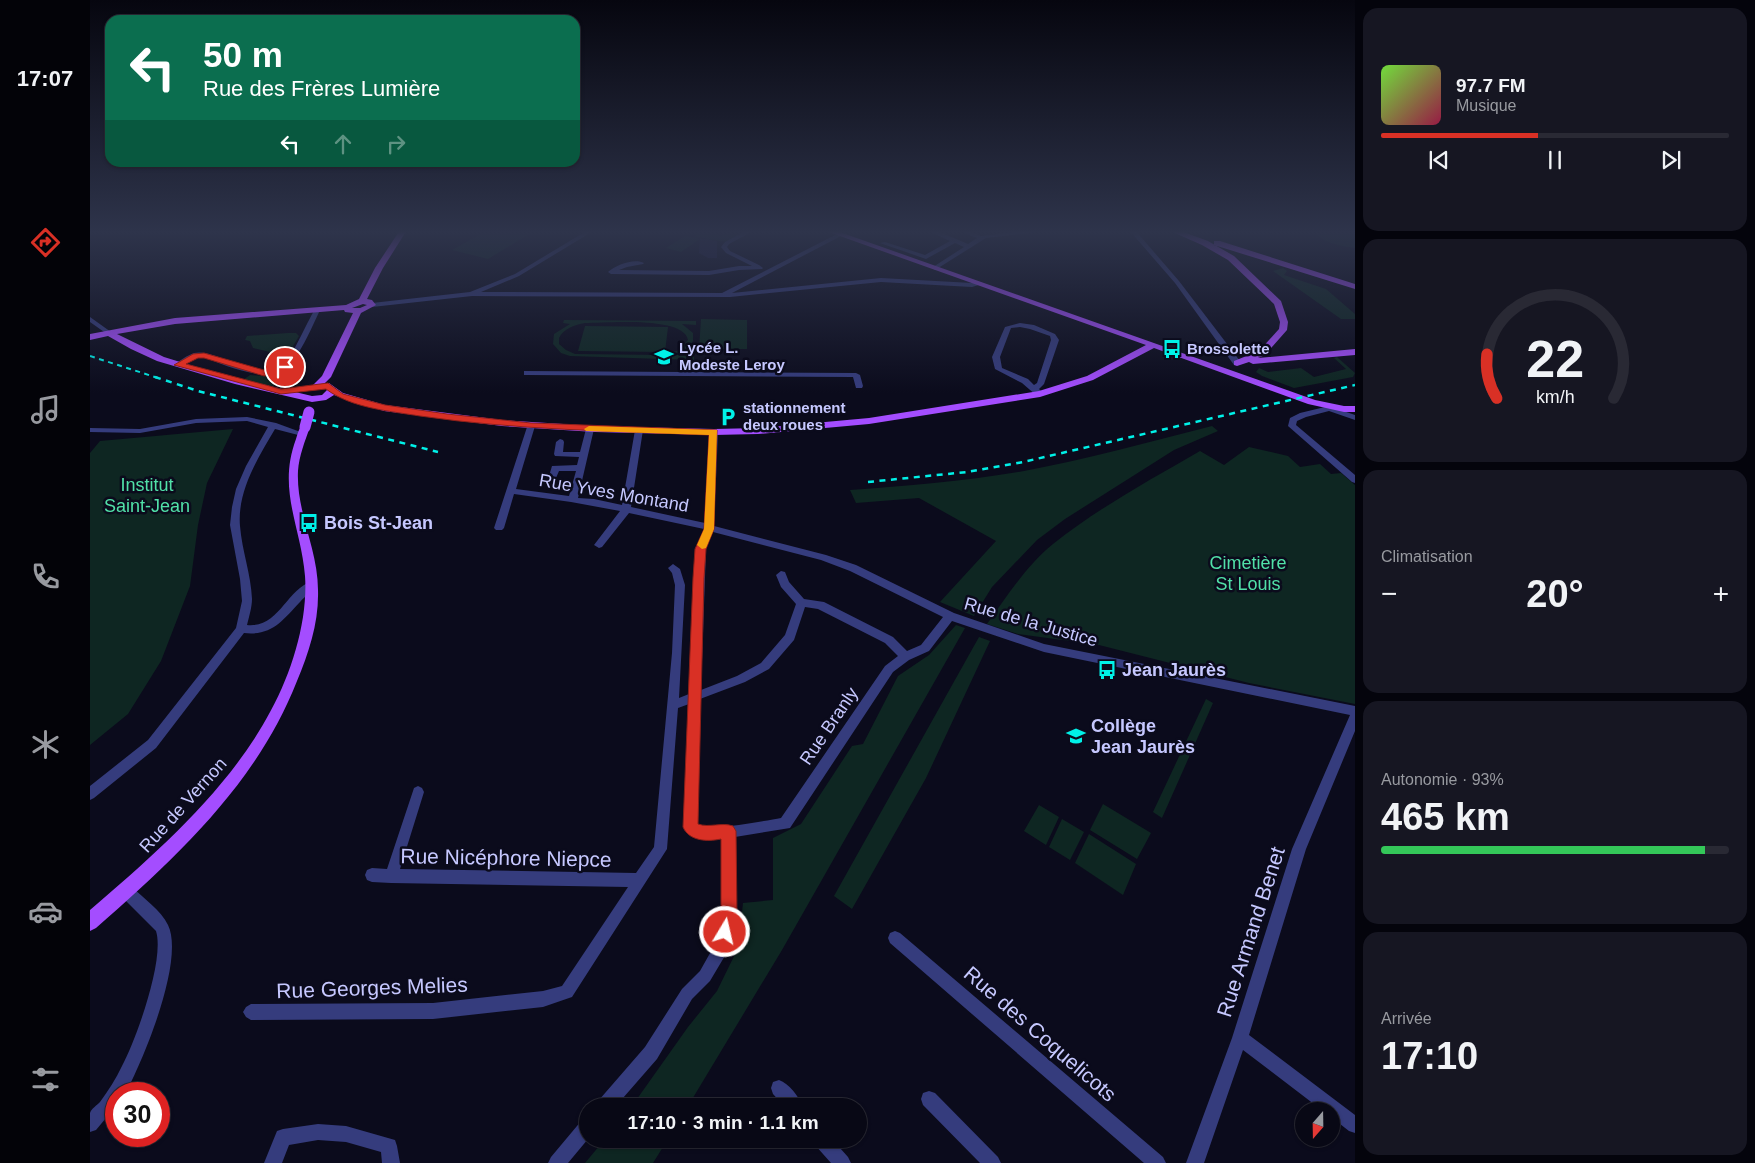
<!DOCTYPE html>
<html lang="fr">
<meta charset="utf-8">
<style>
body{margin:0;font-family:Arial,sans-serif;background:#161622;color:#f1f3f6;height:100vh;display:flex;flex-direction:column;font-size:19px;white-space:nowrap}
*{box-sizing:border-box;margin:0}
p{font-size:16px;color:#989aa0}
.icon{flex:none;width:28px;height:28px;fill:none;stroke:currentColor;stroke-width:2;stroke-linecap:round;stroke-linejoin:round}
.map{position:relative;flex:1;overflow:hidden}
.sheet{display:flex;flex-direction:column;gap:8px;padding:8px;background:#04040c;width:400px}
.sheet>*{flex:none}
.banner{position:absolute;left:15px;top:15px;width:475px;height:152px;border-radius:15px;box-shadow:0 1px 4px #0004,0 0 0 1px #292934;background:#0b6e4f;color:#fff;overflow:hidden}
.needle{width:32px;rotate:200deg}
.buttons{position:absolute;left:1205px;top:1102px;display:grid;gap:10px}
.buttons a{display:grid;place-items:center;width:45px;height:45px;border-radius:50%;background:#080815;box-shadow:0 1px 4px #0004,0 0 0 1px #292934;font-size:25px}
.speed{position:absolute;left:15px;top:1082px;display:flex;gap:10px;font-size:25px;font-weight:700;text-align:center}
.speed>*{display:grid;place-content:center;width:65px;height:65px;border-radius:50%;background:#080815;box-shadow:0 1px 4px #0004,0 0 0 1px #292934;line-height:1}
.speed .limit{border:8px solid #d22;background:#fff;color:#111}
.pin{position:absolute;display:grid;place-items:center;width:42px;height:42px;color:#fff;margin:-21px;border:2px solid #fff;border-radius:50%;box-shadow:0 1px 5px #0007}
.me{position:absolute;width:55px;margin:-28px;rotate:9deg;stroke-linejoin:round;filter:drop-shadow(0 0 4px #0008)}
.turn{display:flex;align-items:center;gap:18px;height:105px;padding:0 15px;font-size:22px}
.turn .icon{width:65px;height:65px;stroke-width:2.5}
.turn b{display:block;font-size:35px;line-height:42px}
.lanes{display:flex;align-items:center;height:48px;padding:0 15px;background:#0003;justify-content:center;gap:25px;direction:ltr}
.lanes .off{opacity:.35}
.big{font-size:38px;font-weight:700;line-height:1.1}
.sheet .widget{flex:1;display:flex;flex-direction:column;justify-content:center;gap:8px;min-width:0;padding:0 18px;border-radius:15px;background:#161622}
.sheet .dial{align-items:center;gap:0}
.dial svg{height:130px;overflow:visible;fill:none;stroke:#292934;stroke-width:7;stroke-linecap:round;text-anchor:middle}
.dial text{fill:#f1f3f6;stroke:none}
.song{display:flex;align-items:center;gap:15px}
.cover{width:60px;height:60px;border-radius:8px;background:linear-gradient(135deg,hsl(100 70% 55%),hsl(340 70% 35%))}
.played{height:5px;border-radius:2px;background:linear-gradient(90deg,#d93025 45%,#292934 45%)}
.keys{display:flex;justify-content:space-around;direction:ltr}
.heat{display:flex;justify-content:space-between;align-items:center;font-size:28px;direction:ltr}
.charge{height:8px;border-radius:4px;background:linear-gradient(90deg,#34c759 93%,#292934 0)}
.trip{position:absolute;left:489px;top:1098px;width:288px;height:50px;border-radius:25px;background:#080815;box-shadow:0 1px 4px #0004,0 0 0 1px #292934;font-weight:700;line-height:50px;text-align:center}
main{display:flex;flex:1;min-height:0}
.menu{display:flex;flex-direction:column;width:90px;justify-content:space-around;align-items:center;background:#030308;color:#989aa0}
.menu .icon{width:35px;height:35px}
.menu .selected{color:#d93025}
.menu b{font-size:22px;color:#f1f3f6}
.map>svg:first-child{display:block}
.green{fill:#0e2622;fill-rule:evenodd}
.building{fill:#19173e}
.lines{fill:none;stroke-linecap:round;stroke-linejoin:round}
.minor{fill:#353c7d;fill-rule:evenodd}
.major{fill:#a44dff;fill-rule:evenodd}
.rail-far1{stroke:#00f1e8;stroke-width:2;stroke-dasharray:5 4.5;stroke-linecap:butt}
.rail{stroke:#00f1e8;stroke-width:2.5;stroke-dasharray:6 5.5;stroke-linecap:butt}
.major-bridge{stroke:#a44dff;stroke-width:11}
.route{fill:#d93025;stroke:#8d1f18}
.slow{fill:#f59e0b}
.labels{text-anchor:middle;stroke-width:5;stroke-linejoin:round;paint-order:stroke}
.far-poi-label{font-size:15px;font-weight:bold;fill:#c6c8ff;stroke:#0b0b1c;text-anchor:start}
.park-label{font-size:18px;fill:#51e0a8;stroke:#0b0b1c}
.street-label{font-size:18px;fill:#c6c8ff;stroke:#0b0b1c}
.poi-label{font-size:18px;font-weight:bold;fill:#c6c8ff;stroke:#0b0b1c;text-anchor:start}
.near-street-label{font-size:21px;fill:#c6c8ff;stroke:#0b0b1c}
</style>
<main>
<nav class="menu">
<b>17:07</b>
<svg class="icon selected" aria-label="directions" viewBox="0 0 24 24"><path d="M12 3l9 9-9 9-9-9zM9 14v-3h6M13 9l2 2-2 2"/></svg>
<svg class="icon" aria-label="music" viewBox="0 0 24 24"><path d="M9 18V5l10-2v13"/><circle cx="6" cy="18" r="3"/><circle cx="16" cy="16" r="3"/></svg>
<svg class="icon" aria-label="phone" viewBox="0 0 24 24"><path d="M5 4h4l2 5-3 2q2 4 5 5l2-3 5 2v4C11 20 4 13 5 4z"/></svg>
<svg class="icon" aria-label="climate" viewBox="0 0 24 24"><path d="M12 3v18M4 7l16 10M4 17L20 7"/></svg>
<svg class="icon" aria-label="car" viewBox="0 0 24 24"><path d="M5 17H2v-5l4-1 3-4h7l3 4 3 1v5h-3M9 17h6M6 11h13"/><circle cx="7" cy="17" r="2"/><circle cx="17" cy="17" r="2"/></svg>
<svg class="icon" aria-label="filters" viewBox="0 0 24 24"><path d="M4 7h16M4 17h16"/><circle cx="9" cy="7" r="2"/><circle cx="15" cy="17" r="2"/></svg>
</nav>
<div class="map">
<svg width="1265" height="1163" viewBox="0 0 1265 1163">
<rect width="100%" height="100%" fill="#0b0b1c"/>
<path class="green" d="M398,230H446L398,259L362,250Z
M617,230L625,232L630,236L638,233L647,236L636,242L605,237L608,232Z
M1223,230H1265V248C1251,246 1231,243 1223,230Z
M595,236L610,239L591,252L576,248Z
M1193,268L1197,271L1194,275L1236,289L1265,314V319H1251L1183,271Z
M611,319L657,320V349H609Z
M474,320L606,321V325L592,324L603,333V341L597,350L588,356L604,355V360L480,356L471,353L463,344L464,334L480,324L473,323ZM495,323C516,323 594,316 598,340L589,350L574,355L485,354L476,350L469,344V338C474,328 485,325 495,323Z
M495,326L578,327L575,352L488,351Z
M198,333H206L209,336L197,356L163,348L160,341L155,340L157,336Z
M1247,357L1265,373L1263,377L1204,388L1172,376L1166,372L1169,368L1178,372L1211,368L1224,377L1256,369L1244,358Z
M193,373L209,385L180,386L153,380L160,375L172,376Z
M1122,426L1128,431L1084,450L975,519L947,540L902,587L884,616L850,602L906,541L829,498L766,503L760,490C818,486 876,481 934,471C997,459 1060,442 1122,426Z
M143,429L117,483L108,525L100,586L71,661L38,714L0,745V453L10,441Z
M1159,447L1198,456L1210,467L1230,464L1241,474L1251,473L1265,485V704L1159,683L1009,645L928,634L897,624C917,596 937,565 963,544C1008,508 1060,480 1110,451L1134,465Z
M866,625L875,628L692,950L598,1106H542L598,1027L627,991L648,948L653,903L683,900V838L711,824L762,746L773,744L808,676L839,655Z
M889,637L900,641L836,778L762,909L744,896Z
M1116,699L1123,703L1072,818L1063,812Z
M1013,804L1061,833L1047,859L1000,830Z
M949,805L969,817L956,845L934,831Z
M972,819L994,832L980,860L959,847Z
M999,834L1046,864L1033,895L985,863Z
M515,1139H578L563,1163H495Z"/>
<path class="building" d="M610,238L627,241V258H618L609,253Z"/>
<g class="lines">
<path class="minor" d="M498,230H505L429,276L391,292L632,293L749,233L752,235L751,236L642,293L791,278L882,283L889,282L892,284L882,287L791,282L640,297L382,296L282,307L279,305L282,303L380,292L425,274Z
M657,230H665L639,244L637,247L640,251L669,265L673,268L672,269L649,270L619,275L521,274L518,272C526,265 544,258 554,263L553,264L537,267L529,270L619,271L649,266H662L636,253L631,247L635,242Z
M836,230H845L878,244L887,238L867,230H876L891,236L940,230H965L896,238L845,270L842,268L843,267L874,247L865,243L836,259L790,243L795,242L835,255L860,241Z
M1039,230H1045L1089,281L1150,361V365H1144L1085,283Z
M225,309L230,310C222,327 214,346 203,361C184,388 137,366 113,357H107L91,367H88L84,365C89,361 98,355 104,353C127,347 173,389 197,360C207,347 216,324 225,309Z
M0,317L21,332V334H17L0,322Z
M930,323L944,325L965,334L969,340L954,384L949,389L954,394L953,396H947L932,383L905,369L902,357L915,327ZM930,327L940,329L960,336L961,340L947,383L944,385L938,379L912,368L910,357L921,328Z
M434,371L766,373L770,375L773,386L772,388H766L763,377L437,375H434Z
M1239,406L1265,415V420L1239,411L1216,417L1207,421L1206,425L1265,475V483L1262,482L1198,426L1200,418L1210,413Z
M157,417L186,423L216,434L212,436L185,429C168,458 147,491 150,526C152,551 161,574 162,599C162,607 159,617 157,625C189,628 196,590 222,581L227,585C223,591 215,596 210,602C192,621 182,636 154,633L66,748L4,798L0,800V786L58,740L146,628L152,601L150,579L140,525L142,507L146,489L156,466L178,427L157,421L106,423L50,433L0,432V428L50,429L106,419Z
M438,424H441L445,426L426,489L479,496L486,471H469L466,478L463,479L459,476L462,466L487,465L489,457L465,456L464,454L466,442L470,439L473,440L474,442L473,452H490L496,429L500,427L504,429L488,498L504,499L532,505L545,430L549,428L553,430L541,507L615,523L620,432L621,430H627L628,432L624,526L736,555L766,565L864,613L954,644L1265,706V731L1216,849L1159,1035L1265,1115V1133L1259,1131L1241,1117V1111H1233L1153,1050L1114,1163H1096L1142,1038L1202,849L1260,715L954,652L862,621L839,651L819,660L803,672L700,828L645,837L646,916L636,954L620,981L602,999L567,1059L526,1106H507L509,1100L555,1047L592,989L610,971L624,946L632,916V839C619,840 599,841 593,827L599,704L588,708L577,849L482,997L453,1007L343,1019L161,1020L156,1017L153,1012L156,1007L161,1004L343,1003L453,991L472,986L538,887L301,883L282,882L277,880L275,875L277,870L282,868L297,869L324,788L328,786L332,788L334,792L310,869L546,873L564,847L582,653L585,585L582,573L578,568L583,564L590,569L595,585L589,698L599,694L606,549L614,529L539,513L512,547L509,548L504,545L530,511L481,502L424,494L414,528L412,530H406L404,528ZM623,532L731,560L760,571L853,617L831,645L817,651L803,637L734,602L714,599L699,582L695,572L691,571L686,575L691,587L706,604L695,635L671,663L647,676L611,690L616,549ZM715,607L728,609L795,643L808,656L795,666L691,818C673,821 621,832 607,824L610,699L655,682L679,669L704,640Z
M36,884L41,886C53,898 71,910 78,925C95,960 53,1061 35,1094H26V1106L6,1130L0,1132C0,1127 0,1119 0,1113C1,1109 7,1105 10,1102C18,1091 26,1079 32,1066C46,1040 75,959 66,931L31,896L29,891L31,886Z
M805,931L810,933L1073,1157L1076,1163H1054L800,943L798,938L800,933Z
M689,1080C699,1084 709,1096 712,1106H694L683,1094L681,1088L683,1082Z
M839,1091L845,1093L908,1157L911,1163H890L833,1105L831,1099L833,1093Z
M498,1118V1139L478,1163H458L461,1157L492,1120Z
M228,1124L256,1126L305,1140L307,1146L310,1163H292L291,1152L256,1142L228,1140L199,1145L192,1163H174L187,1131L193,1129Z
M723,1139H742L758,1157L761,1163H741L725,1145Z"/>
<path class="major" d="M310,230H317L293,268L277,299L282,300L286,305L271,313L241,377L229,389H223L221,387L232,376L263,313L255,312L254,310L85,324L27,334L74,357L129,374L222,396L232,395L237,390L234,386L239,383L253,393L295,405L412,420L505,426L624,429L668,428L779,418L949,391L997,376L1056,345L733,230H744L1225,400L1254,406H1265V412H1254L1218,404L1064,348L1003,380L950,397L779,424L668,434L624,435L505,432L412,426L294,411L244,395L236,400L222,402L145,384L67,361L41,349L18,336L0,340V334L85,318L256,305L269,299L285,268ZM273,304L277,305L270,308H262Z
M1078,230H1088L1118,241L1144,256L1191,301L1198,322L1197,330L1175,355L1168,358L1265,349V355L1163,364L1159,362L1147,366L1144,365V361L1169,351L1189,329L1190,322L1184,304L1138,260L1112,245Z
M1124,241H1130L1265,284V289L1124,245Z
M215,424L220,427C215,441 209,456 208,471C206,512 228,549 228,590C229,622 219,652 207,681C167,783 87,857 6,928L0,931V910C91,832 193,742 213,617C215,603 216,589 215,576C211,526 187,490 206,439C208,433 209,426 215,424Z"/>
<path class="rail-far1" d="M0,356L68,378"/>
<path class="rail" d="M65,377L108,391L348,452
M778,482L877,472L933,462L1265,385"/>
<path class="major-bridge" d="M215,427L219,412"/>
</g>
<linearGradient id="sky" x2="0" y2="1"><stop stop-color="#06060f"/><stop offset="0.59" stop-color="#2e344b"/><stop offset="1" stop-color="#2e344b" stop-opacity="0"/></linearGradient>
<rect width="1265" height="393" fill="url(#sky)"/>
<path class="route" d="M114,353L174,370L195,365L199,367L183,375L174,376L114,358H108L96,364L191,389L238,383L253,394L295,405L357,414L441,423L627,430L624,529L616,549L614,578L608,824C619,828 632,822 643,826L646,831L647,916L641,938L635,941L629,938L627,932L631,916V839C617,842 599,841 593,827L603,578L605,549L614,529L619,435C522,431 426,430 330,416C299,411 261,408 236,389L191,394L84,365L103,354Z"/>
<path class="slow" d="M499,426L627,430L624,529L616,548L612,549L607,545L614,529L619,435L496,431L494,429Z"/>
<defs>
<g id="bus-bare" transform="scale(1.5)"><path d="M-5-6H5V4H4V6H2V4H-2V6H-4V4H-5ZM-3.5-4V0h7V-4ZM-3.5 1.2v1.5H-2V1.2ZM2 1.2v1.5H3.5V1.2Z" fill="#00f1e8" stroke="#0b0b1c" stroke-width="2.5" paint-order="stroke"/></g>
<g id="school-bare" transform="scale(1.5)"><path d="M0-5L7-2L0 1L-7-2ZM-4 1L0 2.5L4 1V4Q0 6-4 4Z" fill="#00f1e8" stroke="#0b0b1c" stroke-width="2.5" paint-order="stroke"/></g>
<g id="parking-bare" transform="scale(1.5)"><path d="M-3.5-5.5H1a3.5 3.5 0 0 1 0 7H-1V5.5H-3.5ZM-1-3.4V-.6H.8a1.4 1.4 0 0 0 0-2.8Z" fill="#00f1e8" stroke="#0b0b1c" stroke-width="2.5" paint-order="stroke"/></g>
</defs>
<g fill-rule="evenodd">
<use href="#bus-bare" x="1082" y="349"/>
<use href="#school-bare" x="574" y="357"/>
<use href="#parking-bare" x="638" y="417"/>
<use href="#bus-bare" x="219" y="523"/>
<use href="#bus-bare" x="1017" y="670"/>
<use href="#school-bare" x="986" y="736"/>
</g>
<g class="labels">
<g class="far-poi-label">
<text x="589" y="353">Lycée L.<tspan x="589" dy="17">Modeste Leroy</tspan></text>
<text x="1097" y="354">Brossolette</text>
<text x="653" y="413">stationnement<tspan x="653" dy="17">deux roues</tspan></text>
</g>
<g class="park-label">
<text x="57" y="491">Institut<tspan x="57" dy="21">Saint-Jean</tspan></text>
<text x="1158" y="569">Cimetière<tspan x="1158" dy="21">St Louis</tspan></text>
</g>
<g class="street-label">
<text transform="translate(524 493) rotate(10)" y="6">Rue Yves Montand</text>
<text transform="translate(941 622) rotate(16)" y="6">Rue de la Justice</text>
<text transform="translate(739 726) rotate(-56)" y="6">Rue Branly</text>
<text transform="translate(93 805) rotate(-48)" y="6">Rue de Vernon</text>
</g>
<g class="poi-label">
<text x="234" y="529">Bois St-Jean</text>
<text x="1032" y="676">Jean Jaurès</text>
<text x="1001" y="732">Collège<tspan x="1001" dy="21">Jean Jaurès</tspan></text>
</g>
<g class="near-street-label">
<text transform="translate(416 858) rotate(1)" y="7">Rue Nicéphore Niepce</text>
<text transform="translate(1161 932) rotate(-72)" y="7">Rue Armand Benet</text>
<text transform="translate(282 988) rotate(-2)" y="7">Rue Georges Melies</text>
<text transform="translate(950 1034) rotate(41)" y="7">Rue des Coquelicots</text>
</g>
</g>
</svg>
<div class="buttons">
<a><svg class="needle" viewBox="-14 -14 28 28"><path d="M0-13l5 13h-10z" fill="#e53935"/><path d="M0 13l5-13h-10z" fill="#989aa0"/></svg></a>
</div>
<div class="speed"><div class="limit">30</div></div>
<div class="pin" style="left:195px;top:367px;background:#d93025"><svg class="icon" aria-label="arrive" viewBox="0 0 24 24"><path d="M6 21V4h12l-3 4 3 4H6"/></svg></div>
<svg class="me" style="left:635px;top:932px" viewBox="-20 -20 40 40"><circle r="17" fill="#d93025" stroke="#fff" stroke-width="3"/><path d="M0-11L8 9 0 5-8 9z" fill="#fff"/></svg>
<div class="trip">17:10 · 3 min · 1.1 km</div>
<div class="banner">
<div class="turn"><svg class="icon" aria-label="left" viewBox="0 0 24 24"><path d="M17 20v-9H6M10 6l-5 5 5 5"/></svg><div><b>50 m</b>Rue des Frères Lumière</div></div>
<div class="lanes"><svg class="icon" aria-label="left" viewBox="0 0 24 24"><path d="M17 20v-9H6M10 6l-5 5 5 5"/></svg><svg class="icon off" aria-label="ahead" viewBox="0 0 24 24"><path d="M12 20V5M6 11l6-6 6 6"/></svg><svg class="icon off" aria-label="right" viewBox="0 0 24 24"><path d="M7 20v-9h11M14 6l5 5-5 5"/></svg></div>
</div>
</div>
<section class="sheet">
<div class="widget">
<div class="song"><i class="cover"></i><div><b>97.7 FM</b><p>Musique</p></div></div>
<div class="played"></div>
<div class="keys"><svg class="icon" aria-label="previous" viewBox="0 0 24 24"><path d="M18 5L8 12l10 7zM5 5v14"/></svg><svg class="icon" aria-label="pause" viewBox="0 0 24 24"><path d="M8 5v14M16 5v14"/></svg><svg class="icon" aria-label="next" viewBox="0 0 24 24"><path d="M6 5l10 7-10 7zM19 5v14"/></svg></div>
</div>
<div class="widget dial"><svg viewBox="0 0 100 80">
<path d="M14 69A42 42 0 1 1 86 69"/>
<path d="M14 69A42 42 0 0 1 8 42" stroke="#d93025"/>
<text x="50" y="56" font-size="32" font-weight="700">22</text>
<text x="50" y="72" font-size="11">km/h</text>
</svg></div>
<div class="widget"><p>Climatisation</p>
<div class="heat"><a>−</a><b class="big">20°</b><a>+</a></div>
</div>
<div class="widget"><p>Autonomie · 93%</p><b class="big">465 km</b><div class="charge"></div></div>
<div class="widget"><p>Arrivée</p><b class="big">17:10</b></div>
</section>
</main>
